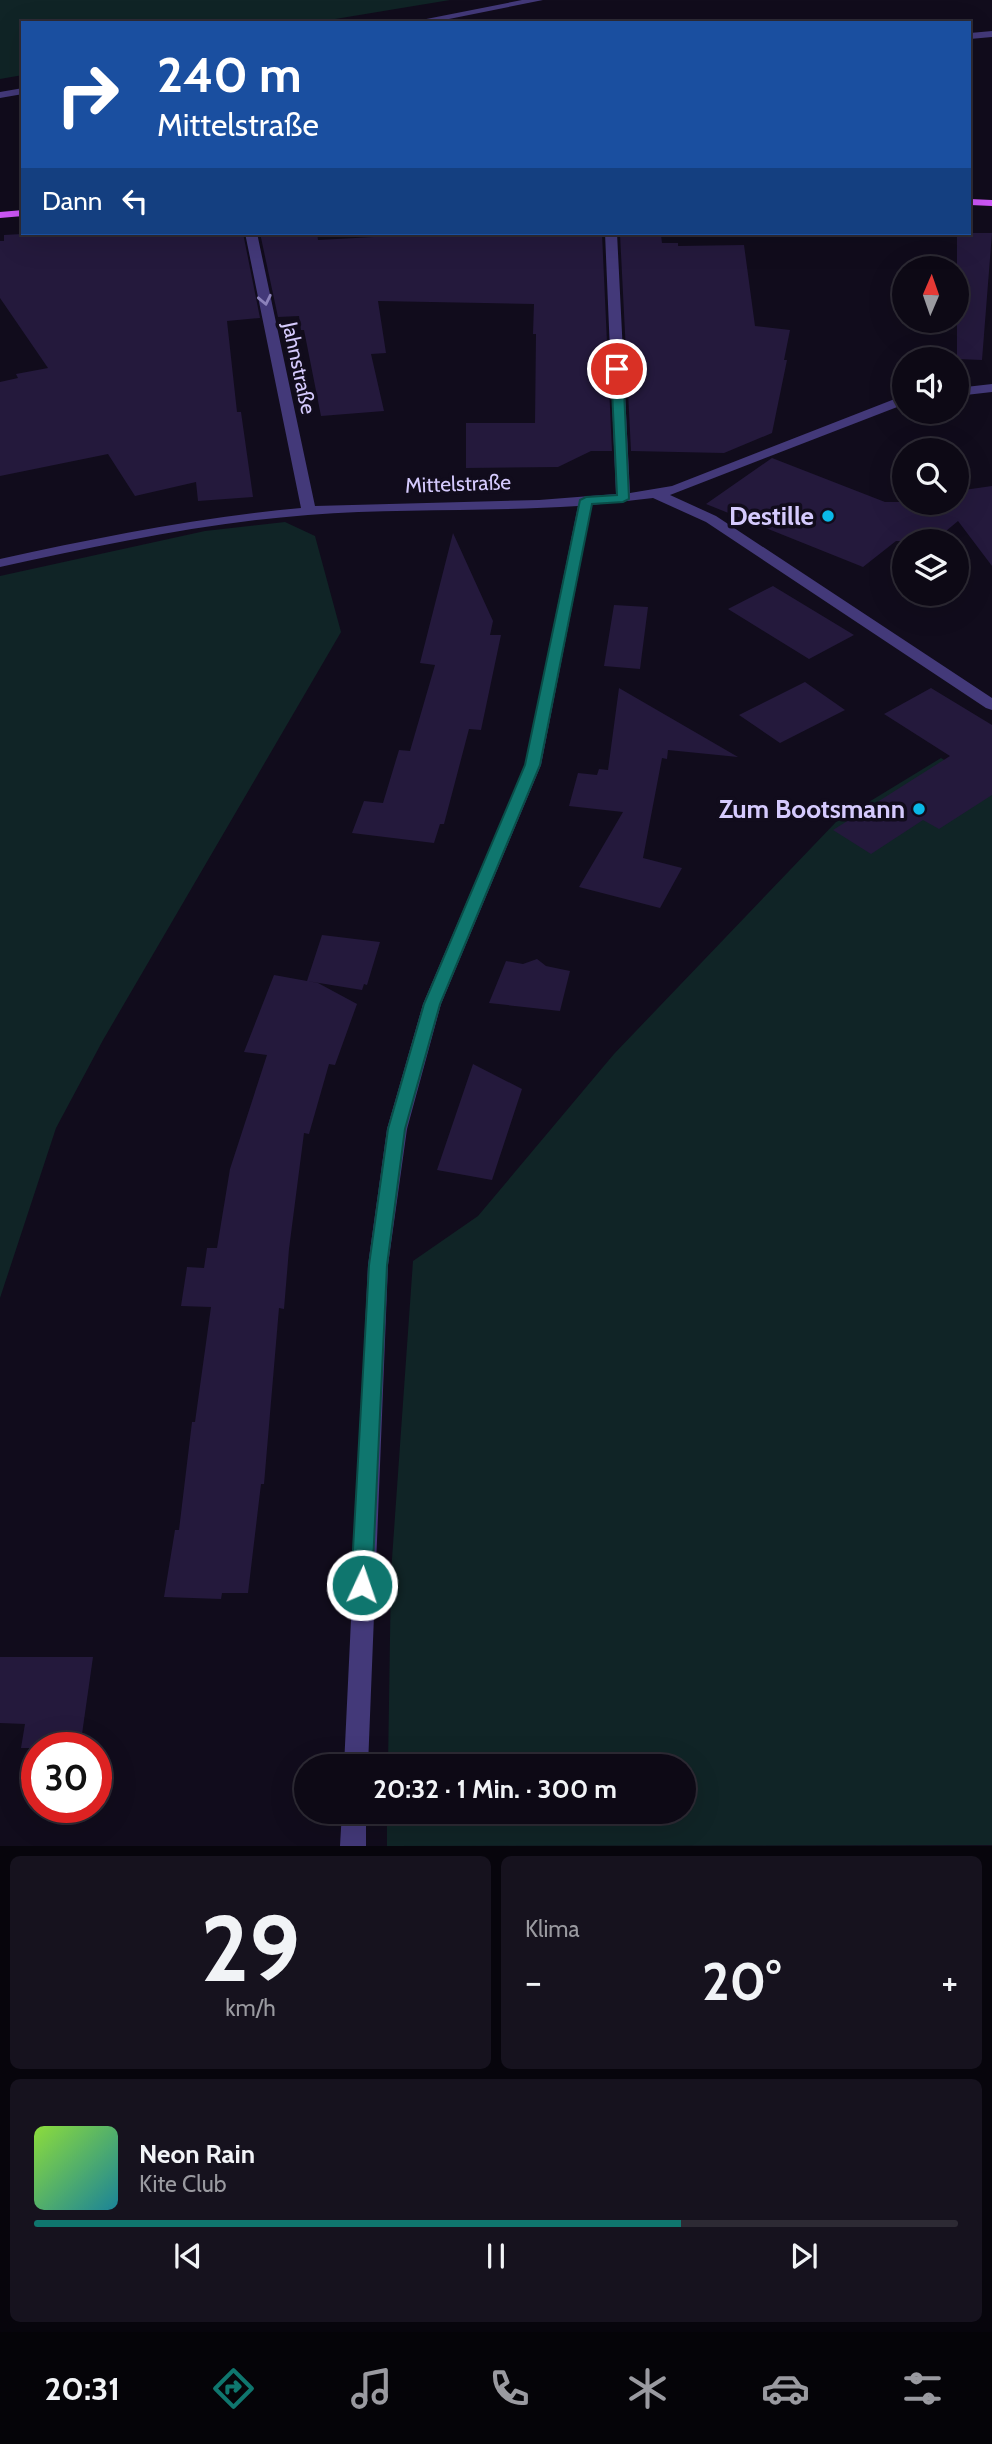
<!DOCTYPE html>
<html lang="de">
<meta charset="utf-8">
<style>
body{margin:0;font-family:Cabin,sans-serif;background:#16121e;color:#f1f3f6;height:100vh;display:flex;flex-direction:column;font-size:26px;white-space:nowrap}
*{box-sizing:border-box;margin:0}
p{font-size:23px;color:#9a9aa0}
.icon{flex:none;width:38px;height:38px;fill:none;stroke:currentColor;stroke-width:2;stroke-linecap:round;stroke-linejoin:round}
.map{position:relative;height:1846px;overflow:hidden}
.details{display:flex;flex-direction:column;gap:10px;padding:10px;background:#07050c;flex:1}
.details>*{flex:none}
.hud{position:absolute;left:21px;top:21px;width:950px;height:214px;border-radius:0px;box-shadow:0 7px 28px #0002,0 0 0 2px #2d2a34;background:#1a4fa0;color:#fff;overflow:hidden}
.needle{width:46px;rotate:2deg}
.fabs{position:absolute;left:892px;top:256px;display:grid;gap:14px}
.fabs a{display:grid;place-items:center;width:77px;height:77px;border-radius:50%;background:#0d0915;box-shadow:0 7px 28px #0002,0 0 0 2px #2d2a34;font-size:35px}
.speed{position:absolute;left:21px;top:1732px;display:flex;gap:14px;font-size:35px;font-weight:700;text-align:center}
.speed>*{display:grid;place-content:center;width:91px;height:91px;border-radius:50%;background:#0d0915;box-shadow:0 7px 28px #0002,0 0 0 2px #2d2a34;line-height:1}
.speed .limit{border:10px solid #d22;background:#fff;color:#111}
.pin{position:absolute;display:grid;place-items:center;width:60px;height:60px;color:#fff;margin:-30px;border:4px solid #fff;border-radius:50%;box-shadow:0 2px 7px #0007}
.me{position:absolute;width:77px;margin:-38px;rotate:3deg;stroke-linejoin:round;filter:drop-shadow(0 0 5px #0008)}
.turn{display:flex;align-items:center;gap:24px;height:147px;padding:0 21px;font-size:32px}
.turn .icon{width:91px;height:91px;stroke-width:2.5}
.turn b{display:block;font-size:49px;line-height:60px}
.then{display:flex;align-items:center;height:66px;padding:0 21px;background:#0003;gap:14px;font-size:26px}
.big{font-size:52px;font-weight:700;line-height:1.1}
.details .card{flex:1;display:flex;flex-direction:column;justify-content:center;gap:10px;min-width:0;padding:0 24px;border-radius:10px;background:#16121e}
.details .dial{align-items:center;gap:0}
.dial b{font-size:91px;line-height:1}
.song{display:flex;align-items:center;gap:21px}
.cover{width:84px;height:84px;border-radius:10px;background:linear-gradient(135deg,hsl(90 70% 55%),hsl(190 70% 35%))}
.played{height:7px;border-radius:4px;background:linear-gradient(90deg,#0f766e 70%,#2d2a34 70%)}
.keys{display:flex;justify-content:space-around;direction:ltr}
.heat{display:flex;justify-content:space-between;align-items:center;font-size:38px;direction:ltr}
.details .tiles{flex:1;display:grid;gap:10px;grid-template-columns:1fr 1fr}
.card:last-child{grid-column:span 2}
.trip{position:absolute;left:294px;top:1754px;width:402px;height:70px;border-radius:35px;background:#0d0915;box-shadow:0 7px 28px #0002,0 0 0 2px #2d2a34;font-weight:700;line-height:70px;text-align:center}
.tabs{display:flex;height:112px;justify-content:space-around;align-items:center;background:#050408;color:#9a9aa0}
.tabs .icon{width:49px;height:49px}
.tabs .active{color:#0f766e}
.tabs b{font-size:32px;color:#f1f3f6}
.map>svg:first-child{display:block}
.green{fill:#102426}
.building{fill:#24193c}
.lines{fill:none;stroke-linecap:round;stroke-linejoin:round}
.minor{fill:#433979;fill-rule:evenodd}
.major{fill:#cd56f7;fill-rule:evenodd}
.oneway{stroke:#8c82bb}
.route{fill:#0f766e;stroke:#0a4d48;stroke-width:2}
.poi-dot{fill:#0ab9e8;stroke:#110c1c;stroke-width:2.5}
.labels{text-anchor:middle;stroke-width:7;stroke-linejoin:round;paint-order:stroke}
.far-street-label{font-size:21px;fill:#d5cafd;stroke:#110c1c}
.poi-label{font-size:26px;font-weight:bold;fill:#d5cafd;stroke:#110c1c;text-anchor:end}
</style>
<div class="map">
<svg width="992" height="1846" viewBox="0 0 992 1846">
<rect width="100%" height="100%" fill="#110c1c"/>
<path class="green" d="M0,0H450L311,23H23V75L0,79Z
M285,522L315,536L341,632L103,1040L56,1128L0,1298V576L205,531Z
M941,758L992,788V1845L387,1846V1811H684V1766H388L391,1573L413,1261L478,1216L614,1054L836,822Z"/>
<path class="building" d="M39,233H243L260,318L227,321L237,412H241L253,497L198,501L196,482L135,496L108,454L0,476V382L18,378L16,374L48,368L0,298V241H4V235Z
M260,233H317L318,240L448,233L602,234L612,451H591L558,467L466,468V423H535L536,334H533L534,304L378,301L386,353L371,354L384,411L321,416L304,330H301L299,316L278,317Z
M957,233H992L982,360L957,359Z
M620,234L661,235L662,243H678V246L744,245L755,326L790,330L784,360H787L772,433L724,453L631,451Z
M772,458L885,502H957V491L992,486V566L958,521L934,541H896L863,567L706,504Z
M453,533L493,621L490,635H501L481,730L469,729L444,824H440L434,843L352,833L364,801L383,803L399,750L410,751L435,665L420,663Z
M773,586L854,635L809,659L728,609Z
M614,605L648,607L640,669L604,666Z
M805,682L845,710L780,743L739,715Z
M619,688L738,757L668,750L667,759L662,758L643,858L682,868L660,908L579,887L623,812L569,806L578,773L597,775L599,769L608,770Z
M931,688L992,725V795L939,829L923,820L871,854L833,830L950,756L884,714Z
M322,935L380,942L367,985L364,984L362,990L307,981Z
M537,959L546,966L570,971L560,1011L489,1003L506,961L523,964Z
M274,975L318,983L357,1004L335,1065L329,1064L309,1134L304,1133L289,1249L284,1309L279,1308L264,1484H261L248,1593H222L221,1599L164,1597L175,1530H179L192,1422H195L211,1307L181,1306L187,1267L204,1268L207,1248H217L230,1169L267,1055L244,1052Z
M473,1064L522,1089L492,1180L437,1170Z
M0,1657H93L80,1748H21L25,1724L0,1723Z"/>
<g class="lines">
<path class="minor" d="M522,0H543L429,23H406Z
M992,31V37L970,39V33Z
M23,88V94L0,98V92Z
M245,233H257L315,506L539,500L616,494L605,233H617L630,493L672,486L905,395V404L670,495L716,516L992,698V710L986,708L706,522L653,498L592,505L541,765L441,1004L407,1129L388,1265L368,1766H344L368,1265L387,1129L423,1004L525,765L578,506C488,512 398,508 308,515C204,523 102,545 0,567V559C100,537 199,517 301,508Z
M992,384V392L957,396V388Z
M342,1811H366V1846H340Z"/>
<path class="major" d="M970,199L992,200V206L970,205Z
M23,210V216L0,218V212Z"/>
</g>
<defs><path id="oneway-chevron" d="M-2-3.5L2.5 0L-2 3.5" fill="none" stroke-width="1.6" stroke-linecap="round" stroke-linejoin="round" transform="scale(1.75)"/></defs>
<use class="oneway" href="#oneway-chevron" transform="translate(265 300) rotate(78)"/>
<path class="route" d="M617,365L623,369L629,499L623,502L592,504L540,765L440,1004L405,1129L387,1265L372,1585L369,1592L362,1594L354,1592L351,1585L369,1265L388,1129L424,1004L525,765L580,500L586,497L617,495L611,369Z"/>
<g class="poi-dot">
<circle cx="828" cy="516" r="7"/>
<circle cx="919" cy="809" r="7"/>
</g>
<g class="labels">
<g class="far-street-label">
<text transform="translate(299 368) rotate(78)" y="7">Jahnstraße</text>
<text transform="translate(458 484) rotate(-2)" y="7">Mittelstraße</text>
</g>
<g class="poi-label">
<text x="814" y="525">Destille</text>
<text x="905" y="818">Zum Bootsmann</text>
</g>
</g>
</svg>
<div class="fabs">
<a><svg class="needle" viewBox="-14 -14 28 28"><path d="M0-13l5 13h-10z" fill="#e53935"/><path d="M0 13l5-13h-10z" fill="#9a9aa0"/></svg></a>
<a><svg class="icon" aria-label="sound" viewBox="0 0 24 24"><path d="M4 9h4l5-4v14l-5-4H4zM17 9q2 3 0 6"/></svg></a>
<a><svg class="icon" aria-label="search" viewBox="0 0 24 24"><circle cx="10" cy="10" r="6"/><path d="M15 15l6 6"/></svg></a>
<a><svg class="icon" aria-label="layers" viewBox="0 0 24 24"><path d="M12 4l9 5-9 5-9-5zM3 14l9 5 9-5"/></svg></a>
</div>
<div class="speed"><div class="limit">30</div></div>
<div class="pin" style="left:617px;top:369px;background:#d93025"><svg class="icon" aria-label="arrive" viewBox="0 0 24 24"><path d="M6 21V4h12l-3 4 3 4H6"/></svg></div>
<svg class="me" style="left:362px;top:1585px" viewBox="-20 -20 40 40"><circle r="17" fill="#0f766e" stroke="#fff" stroke-width="3"/><path d="M0-11L8 9 0 5-8 9z" fill="#fff"/></svg>
<div class="trip">20:32 · 1 Min. · 300 m</div>
<div class="hud">
<div class="turn"><svg class="icon" aria-label="right" viewBox="0 0 24 24"><path d="M7 20v-9h11M14 6l5 5-5 5"/></svg><div><b>240 m</b>Mittelstraße</div></div>
<div class="then">Dann<svg class="icon" aria-label="left" viewBox="0 0 24 24"><path d="M17 20v-9H6M10 6l-5 5 5 5"/></svg></div>
</div>
</div>
<section class="details">
<div class="tiles">
<div class="card dial"><b>29</b><p>km/h</p></div>
<div class="card"><p>Klima</p>
<div class="heat"><a>−</a><b class="big">20°</b><a>+</a></div>
</div>
<div class="card">
<div class="song"><i class="cover"></i><div><b>Neon Rain</b><p>Kite Club</p></div></div>
<div class="played"></div>
<div class="keys"><svg class="icon" aria-label="previous" viewBox="0 0 24 24"><path d="M18 5L8 12l10 7zM5 5v14"/></svg><svg class="icon" aria-label="pause" viewBox="0 0 24 24"><path d="M8 5v14M16 5v14"/></svg><svg class="icon" aria-label="next" viewBox="0 0 24 24"><path d="M6 5l10 7-10 7zM19 5v14"/></svg></div>
</div>
</div>
</section>
<nav class="tabs">
<b>20:31</b>
<svg class="icon active" aria-label="directions" viewBox="0 0 24 24"><path d="M12 3l9 9-9 9-9-9zM9 14v-3h6M13 9l2 2-2 2"/></svg>
<svg class="icon" aria-label="music" viewBox="0 0 24 24"><path d="M9 18V5l10-2v13"/><circle cx="6" cy="18" r="3"/><circle cx="16" cy="16" r="3"/></svg>
<svg class="icon" aria-label="phone" viewBox="0 0 24 24"><path d="M5 4h4l2 5-3 2q2 4 5 5l2-3 5 2v4C11 20 4 13 5 4z"/></svg>
<svg class="icon" aria-label="climate" viewBox="0 0 24 24"><path d="M12 3v18M4 7l16 10M4 17L20 7"/></svg>
<svg class="icon" aria-label="car" viewBox="0 0 24 24"><path d="M5 17H2v-5l4-1 3-4h7l3 4 3 1v5h-3M9 17h6M6 11h13"/><circle cx="7" cy="17" r="2"/><circle cx="17" cy="17" r="2"/></svg>
<svg class="icon" aria-label="filters" viewBox="0 0 24 24"><path d="M4 7h16M4 17h16"/><circle cx="9" cy="7" r="2"/><circle cx="15" cy="17" r="2"/></svg>
</nav>
